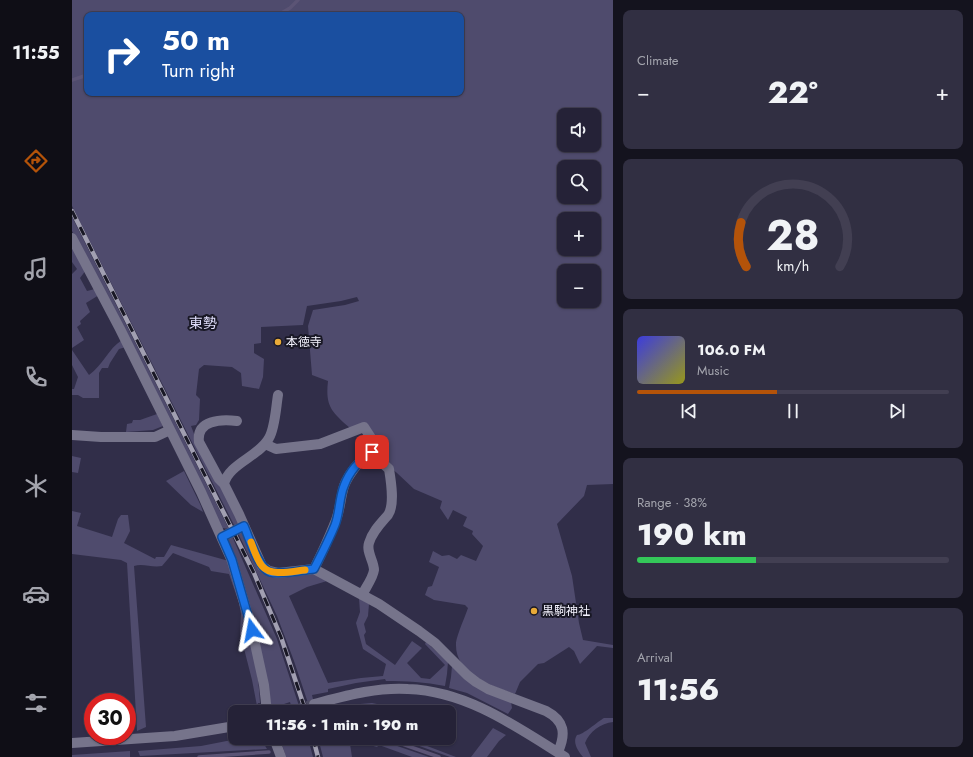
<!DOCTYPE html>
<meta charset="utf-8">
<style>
body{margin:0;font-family:Jost,"Noto Sans JP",sans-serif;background:#312f42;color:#f1f3f6;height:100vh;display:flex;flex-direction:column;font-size:15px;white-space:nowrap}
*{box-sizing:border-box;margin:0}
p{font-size:13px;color:#a3a4ad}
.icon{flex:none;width:22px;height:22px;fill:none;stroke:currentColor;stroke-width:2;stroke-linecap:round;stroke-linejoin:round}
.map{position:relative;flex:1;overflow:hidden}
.sheet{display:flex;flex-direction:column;gap:10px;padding:10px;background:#14131e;width:360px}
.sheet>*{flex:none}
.top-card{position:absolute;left:12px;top:12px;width:380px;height:84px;border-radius:8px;box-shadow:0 1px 3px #0004,0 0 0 1px #423f52;background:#1a4fa0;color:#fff;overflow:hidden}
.fabs{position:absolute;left:485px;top:108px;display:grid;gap:8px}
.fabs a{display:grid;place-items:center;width:44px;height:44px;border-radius:8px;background:#252237;box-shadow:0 1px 3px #0004,0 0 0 1px #423f52;font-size:20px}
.speed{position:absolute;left:12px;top:693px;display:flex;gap:8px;font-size:20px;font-weight:700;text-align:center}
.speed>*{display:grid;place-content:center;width:52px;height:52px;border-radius:50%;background:#252237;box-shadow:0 1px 3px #0004,0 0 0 1px #423f52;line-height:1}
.speed .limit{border:6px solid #d22;background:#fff;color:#111}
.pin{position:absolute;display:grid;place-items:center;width:34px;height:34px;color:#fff;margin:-17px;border-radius:8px;box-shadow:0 2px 6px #0006}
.me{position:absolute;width:44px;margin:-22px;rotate:347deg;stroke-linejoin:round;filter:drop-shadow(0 0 3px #0008)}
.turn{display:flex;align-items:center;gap:14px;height:84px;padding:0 12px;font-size:18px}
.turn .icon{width:52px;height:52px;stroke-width:2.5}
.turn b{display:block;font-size:28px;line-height:34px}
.big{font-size:30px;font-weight:800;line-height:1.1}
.sheet .widget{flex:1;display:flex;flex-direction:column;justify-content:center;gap:6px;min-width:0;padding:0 14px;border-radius:8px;background:#312f42}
.sheet .dial{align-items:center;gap:0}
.dial svg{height:104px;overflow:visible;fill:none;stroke:#423f52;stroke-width:7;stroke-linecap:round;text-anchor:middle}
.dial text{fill:#f1f3f6;stroke:none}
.song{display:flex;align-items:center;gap:12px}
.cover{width:48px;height:48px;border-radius:6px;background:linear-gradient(135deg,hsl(240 70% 55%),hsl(60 70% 35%))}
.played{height:4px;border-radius:2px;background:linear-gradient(90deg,#b45309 45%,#423f52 45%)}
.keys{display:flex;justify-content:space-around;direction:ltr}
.heat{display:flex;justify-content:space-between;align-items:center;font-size:22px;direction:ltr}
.charge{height:6px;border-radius:3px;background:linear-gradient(90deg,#34c759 38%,#423f52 0)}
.trip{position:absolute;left:156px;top:705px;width:228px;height:40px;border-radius:8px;background:#252237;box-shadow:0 1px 3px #0004,0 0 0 1px #423f52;font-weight:800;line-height:40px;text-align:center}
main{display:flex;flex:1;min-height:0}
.menu{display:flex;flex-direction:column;width:72px;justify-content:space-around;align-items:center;background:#0f0e16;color:#a3a4ad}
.menu .icon{width:28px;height:28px}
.menu .active{color:#b45309}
.menu b{font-size:18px;color:#f1f3f6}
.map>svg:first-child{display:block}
.green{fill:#4f4b6d;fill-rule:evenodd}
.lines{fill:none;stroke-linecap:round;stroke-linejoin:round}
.stream{stroke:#5b5475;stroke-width:3.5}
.minor-tunnel{stroke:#4e4c64;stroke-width:10;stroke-dasharray:10 5;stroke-linecap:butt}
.minor{stroke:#76748b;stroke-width:10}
.rail-casing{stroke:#a19fb1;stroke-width:4.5}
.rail{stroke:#191825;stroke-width:3;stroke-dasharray:9;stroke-linecap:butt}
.route-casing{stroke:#114b97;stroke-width:10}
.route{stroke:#1a73e8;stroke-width:7}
.slow{stroke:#f59e0b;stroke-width:7}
.poi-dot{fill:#e9aa38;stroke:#191825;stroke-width:1.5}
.labels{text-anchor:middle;stroke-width:4;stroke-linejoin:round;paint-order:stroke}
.poi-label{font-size:12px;fill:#f4f3fe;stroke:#191825;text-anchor:start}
.quarter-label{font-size:14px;fill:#dfddfa;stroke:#191825}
</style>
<main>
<nav class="menu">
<b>11:55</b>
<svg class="icon active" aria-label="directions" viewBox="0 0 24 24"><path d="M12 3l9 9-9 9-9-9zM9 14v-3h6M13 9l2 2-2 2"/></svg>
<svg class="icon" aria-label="music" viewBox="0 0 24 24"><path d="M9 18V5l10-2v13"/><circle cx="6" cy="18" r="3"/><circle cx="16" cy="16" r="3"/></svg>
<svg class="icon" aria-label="phone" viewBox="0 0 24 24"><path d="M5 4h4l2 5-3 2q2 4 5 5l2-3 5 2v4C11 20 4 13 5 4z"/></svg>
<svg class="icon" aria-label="climate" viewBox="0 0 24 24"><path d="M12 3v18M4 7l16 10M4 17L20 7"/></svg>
<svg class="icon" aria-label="car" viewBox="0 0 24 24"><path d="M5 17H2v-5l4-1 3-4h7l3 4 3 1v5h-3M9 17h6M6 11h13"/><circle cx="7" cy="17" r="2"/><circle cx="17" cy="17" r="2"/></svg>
<svg class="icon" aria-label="filters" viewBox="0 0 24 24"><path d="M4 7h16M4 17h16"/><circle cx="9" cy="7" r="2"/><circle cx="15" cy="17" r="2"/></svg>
</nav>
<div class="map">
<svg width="541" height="757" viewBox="0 0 541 757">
<rect width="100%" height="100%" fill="#312e49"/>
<path class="green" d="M0,0H541V484L515,485L512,496L485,524L500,576L507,623L511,640L541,645V648L525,646L508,664L502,651L497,647L472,663L466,664L448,682L443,694C420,686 383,674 384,644C384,637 393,617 396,608L393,605L362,600L353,595L356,587L360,586L367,567L357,562L361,551L370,556L377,555L385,559L389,555L404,561L411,546L400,534L401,531L391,526L395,517L381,510L376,520L368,508L370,501L342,489L325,473L306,457L293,424L279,429C260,412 253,407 256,381L240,375L236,326L241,310L273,305L287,301L285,297L269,301L235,306L231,325L189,327V343L182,344V353L192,359L191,377L187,389L170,386L169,373L160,367L132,365L127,369L124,395L128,399L127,420L124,425L119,426L124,439L166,517V525L163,527L0,206ZM15,15H389V93H15ZM492,115H522V145H492ZM492,167H522V197H492ZM492,219H522V249H492ZM492,271H522V301H492Z
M0,217L157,529L150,528L19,266L0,231Z
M0,245L14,270L8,278L15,291L23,289L27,295L14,303L18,312L8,321L9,324L5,327L12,340L0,348V274L5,269L0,262Z
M50,340L54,347L47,349L38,363L36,368H30L27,373V398H11L6,395H0V389H2L6,377L0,365V350L17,375C31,365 36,349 50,340Z
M85,414L91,426L81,430L54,432L55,424L60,423L61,420H68Z
M0,456L9,458L6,473L0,472Z
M112,471L129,506L131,512L119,505L94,481Z
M0,511L9,513L5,526L40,537L46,519L49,515H56L58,531L52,543L83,559L84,557H92L99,545L157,561C171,606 186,657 188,703H186L185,706L180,680L168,633L169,614L167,603L157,574L139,571L137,567L101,553L90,566C80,568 71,563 62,566L74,727L65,731L55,563L49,560L0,554Z
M169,532L171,533L187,569L241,573L255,581L235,587L217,596L256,683L289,678L311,676L314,664L291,649L284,623L288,612L287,598L297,604L296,616L292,624L294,632L292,635L294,644L323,665L340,641L350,648L335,663L349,678L358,679L373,665L353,644L354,642L376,662L375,674L373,686C353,682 334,681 314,681L313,679L284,683L256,689V692L240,695L244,712H239L222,661L205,616L166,533Z
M160,536L205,639L229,712H221L218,702L203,707L199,704L156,542V538Z
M380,666L439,702L440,708L436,714L395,693L377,688L379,677Z
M300,703L305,704L304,712H256L288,704Z
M532,718H541V722C529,723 517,732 513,743L519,757H511C506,751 500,742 505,735C511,735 525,722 532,718Z
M421,728L434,735L427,741L415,757H399Z
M170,738H193L192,744L195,749L68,756L66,751L129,746Z
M208,738H236L241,757H214Z
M246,738H298L306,744L308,740L357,757H340L307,745L305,747L290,743L278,744L280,757H251Z
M325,738H338L342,741L384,757H378Z
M58,751V757H0V755Z"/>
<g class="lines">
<path class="stream" d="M206,15L218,8L226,0
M0,80L15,75
M313,738L367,757
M127,757L197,752"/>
<path class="minor-tunnel" d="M221,711L242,704"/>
<path class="minor" d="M0,238L48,329L129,492L160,561L180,630L192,685L195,712
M165,421C149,419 124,420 127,442L147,479L152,484L167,514L190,566L197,571L206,573L242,569L307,604L347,631L363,643L395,675L404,682L416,689L474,711C493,721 494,734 486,752
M0,435L29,437H83L98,430
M193,444L204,449L248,444L292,427L301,441V458
M152,484C156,464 188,456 197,438C203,428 204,407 206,395
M150,537L172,526
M242,569C249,555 256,540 262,525C268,513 268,499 272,486C275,478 287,458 297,457C305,456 312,465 317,469C319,481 323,505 316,515C309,523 300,532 297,543C294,552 302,561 302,570C301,578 294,587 290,595
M242,704C273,696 304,687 336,689C395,691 445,727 493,757
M216,712L221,711
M202,738L209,757
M0,743L103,736L163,726"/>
<g class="rail-casing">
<path id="rail" d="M0,211L182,573L209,637L234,712
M241,738L246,757"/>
</g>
<use href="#rail" class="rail"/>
</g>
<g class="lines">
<g class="route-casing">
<path id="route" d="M180,630L160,560L150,537L172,526C177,537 186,568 198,572C209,575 230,570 242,569C249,555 257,540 263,525C268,512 267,498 272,486C276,475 288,455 301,458L300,452"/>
</g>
<use href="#route" class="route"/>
<path class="slow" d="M179,542C182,550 185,560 190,566C199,577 221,571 233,570"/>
</g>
<g class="poi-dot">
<circle cx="206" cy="342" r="4"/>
<circle cx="462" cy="611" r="4"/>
</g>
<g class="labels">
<g class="poi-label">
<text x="214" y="346">本徳寺</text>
<text x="470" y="615">黒駒神社</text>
</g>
<g class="quarter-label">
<text x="131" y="328">東勢</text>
</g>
</g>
</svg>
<div class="fabs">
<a><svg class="icon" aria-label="sound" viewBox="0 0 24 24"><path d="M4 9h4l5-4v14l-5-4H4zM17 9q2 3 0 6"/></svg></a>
<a><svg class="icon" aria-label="search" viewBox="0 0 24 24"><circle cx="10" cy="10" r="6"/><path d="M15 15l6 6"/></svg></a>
<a>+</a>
<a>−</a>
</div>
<div class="speed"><div class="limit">30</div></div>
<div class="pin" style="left:300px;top:452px;background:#d93025"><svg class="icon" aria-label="arrive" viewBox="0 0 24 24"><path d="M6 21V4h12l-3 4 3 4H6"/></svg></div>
<svg class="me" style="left:180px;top:630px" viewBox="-20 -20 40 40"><path d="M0-17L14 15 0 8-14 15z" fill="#1a73e8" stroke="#fff" stroke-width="4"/></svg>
<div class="trip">11:56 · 1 min · 190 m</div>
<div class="top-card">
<div class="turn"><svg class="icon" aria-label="right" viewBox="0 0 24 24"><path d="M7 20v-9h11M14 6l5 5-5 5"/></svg><div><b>50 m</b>Turn right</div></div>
</div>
</div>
<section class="sheet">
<div class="widget"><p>Climate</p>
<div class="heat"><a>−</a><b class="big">22°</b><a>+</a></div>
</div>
<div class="widget dial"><svg viewBox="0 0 100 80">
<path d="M14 69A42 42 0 1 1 86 69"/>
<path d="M14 69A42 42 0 0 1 10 35" stroke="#b45309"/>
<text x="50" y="56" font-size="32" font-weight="700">28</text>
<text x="50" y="72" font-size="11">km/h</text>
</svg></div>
<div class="widget">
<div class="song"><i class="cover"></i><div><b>106.0 FM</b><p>Music</p></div></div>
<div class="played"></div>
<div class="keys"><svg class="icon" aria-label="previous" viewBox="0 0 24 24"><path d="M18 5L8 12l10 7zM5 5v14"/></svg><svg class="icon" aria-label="pause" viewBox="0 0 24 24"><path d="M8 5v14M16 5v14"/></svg><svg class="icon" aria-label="next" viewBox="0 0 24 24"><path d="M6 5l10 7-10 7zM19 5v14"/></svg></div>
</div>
<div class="widget"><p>Range · 38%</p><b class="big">190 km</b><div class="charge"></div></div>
<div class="widget"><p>Arrival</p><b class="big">11:56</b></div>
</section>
</main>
